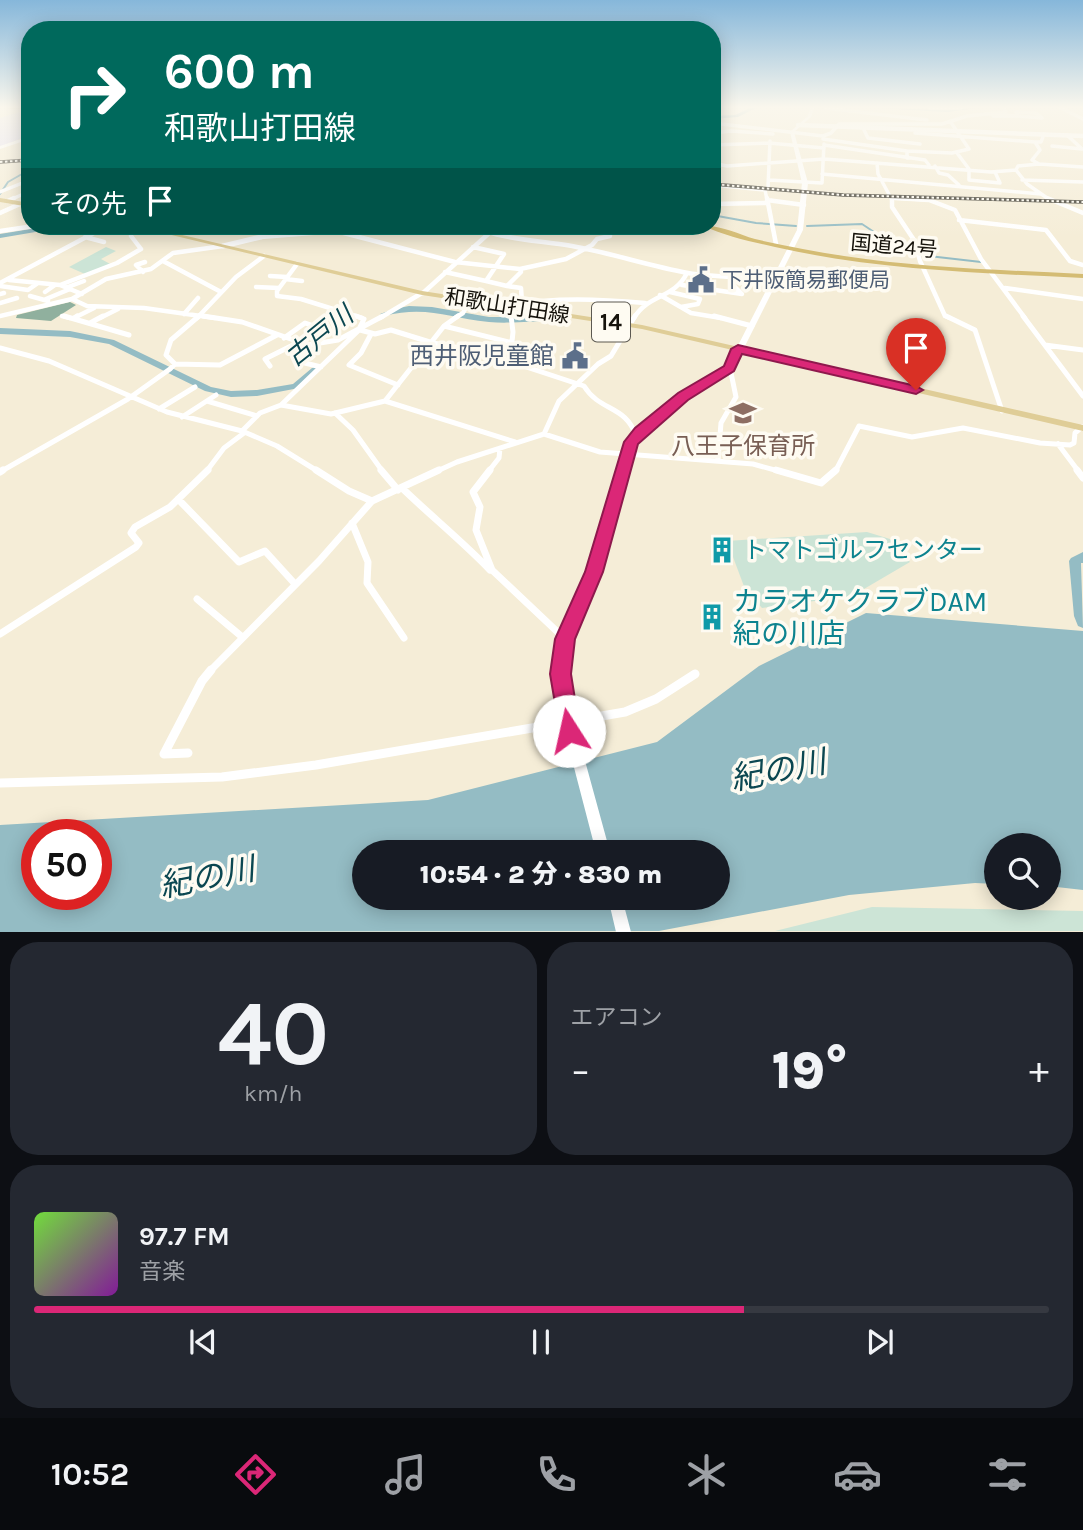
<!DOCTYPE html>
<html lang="ja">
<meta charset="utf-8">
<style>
body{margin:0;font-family:Karla,"Noto Sans JP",sans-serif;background:#242831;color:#f1f3f6;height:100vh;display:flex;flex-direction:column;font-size:26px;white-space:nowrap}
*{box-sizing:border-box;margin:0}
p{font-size:23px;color:#9ea1a6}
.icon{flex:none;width:38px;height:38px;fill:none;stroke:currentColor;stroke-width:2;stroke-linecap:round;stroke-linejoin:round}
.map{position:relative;height:932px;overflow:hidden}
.sheet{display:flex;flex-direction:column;gap:10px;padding:10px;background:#0d0f14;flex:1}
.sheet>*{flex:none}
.guide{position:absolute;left:21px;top:21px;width:700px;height:214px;border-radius:28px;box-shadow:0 4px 18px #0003;background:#00695c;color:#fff;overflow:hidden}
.fabs{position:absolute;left:984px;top:833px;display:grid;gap:14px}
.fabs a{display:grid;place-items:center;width:77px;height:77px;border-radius:50%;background:#171b24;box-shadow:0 4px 18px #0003;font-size:35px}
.speed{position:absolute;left:21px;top:819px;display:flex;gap:14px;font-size:35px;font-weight:700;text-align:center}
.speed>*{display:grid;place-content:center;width:91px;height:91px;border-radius:50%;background:#171b24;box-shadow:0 4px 18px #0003;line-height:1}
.speed .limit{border:10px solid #d22;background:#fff;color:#111}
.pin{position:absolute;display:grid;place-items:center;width:60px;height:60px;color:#fff;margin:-72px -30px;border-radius:50% 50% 50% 0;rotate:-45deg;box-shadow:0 0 7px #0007}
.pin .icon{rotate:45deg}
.me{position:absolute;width:77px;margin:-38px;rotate:350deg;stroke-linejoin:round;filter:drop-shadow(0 0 5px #0008)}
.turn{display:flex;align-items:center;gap:24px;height:147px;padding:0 28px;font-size:32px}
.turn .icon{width:91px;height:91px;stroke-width:2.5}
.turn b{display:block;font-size:49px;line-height:60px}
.then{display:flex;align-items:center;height:66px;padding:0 28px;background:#0003;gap:14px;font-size:26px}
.big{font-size:52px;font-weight:800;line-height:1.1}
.sheet .card{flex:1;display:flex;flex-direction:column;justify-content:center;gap:10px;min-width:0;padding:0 24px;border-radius:28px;background:#242831}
.sheet .dial{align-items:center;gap:0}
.dial b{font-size:91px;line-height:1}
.song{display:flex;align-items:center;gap:21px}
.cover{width:84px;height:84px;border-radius:10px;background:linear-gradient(135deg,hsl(100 70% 55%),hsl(290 70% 35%))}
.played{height:7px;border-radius:4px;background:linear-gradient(90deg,#db2777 70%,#363941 70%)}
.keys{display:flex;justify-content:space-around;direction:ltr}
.heat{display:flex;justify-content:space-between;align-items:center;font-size:38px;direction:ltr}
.sheet .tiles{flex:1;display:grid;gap:10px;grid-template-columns:1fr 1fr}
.card:last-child{grid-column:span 2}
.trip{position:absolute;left:352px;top:840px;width:378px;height:70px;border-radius:35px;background:#171b24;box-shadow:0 4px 18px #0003;font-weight:800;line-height:70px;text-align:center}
.tabs{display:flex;height:112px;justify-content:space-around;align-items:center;background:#090b0e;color:#9ea1a6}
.tabs .icon{width:49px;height:49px}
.tabs .on{color:#db2777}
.tabs b{font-size:32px;color:#f1f3f6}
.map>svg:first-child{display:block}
.education{fill:#e4e1f7}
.green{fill:#cce4d6}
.forest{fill:#90b09e}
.water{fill:#94bcc4;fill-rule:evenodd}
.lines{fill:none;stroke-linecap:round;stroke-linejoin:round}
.stream{stroke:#94bcc4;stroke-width:2}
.river{fill:#94bcc4;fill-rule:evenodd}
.minor-far4{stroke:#fff;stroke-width:3.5}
.minor-far3{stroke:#fff;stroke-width:4.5}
.minor-far2{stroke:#fff;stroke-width:5}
.minor-far1{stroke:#fff;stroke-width:7}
.minor{stroke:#fff;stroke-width:9}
.tertiary-far1{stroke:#fff;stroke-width:4.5}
.tertiary{stroke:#fff;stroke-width:5}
.secondary{fill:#fff;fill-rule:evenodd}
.primary{fill:#dfcd97;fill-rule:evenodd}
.trunk{fill:#d4bc74;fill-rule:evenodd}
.rail-casing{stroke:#363329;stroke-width:3.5}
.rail{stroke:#fefbf2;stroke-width:2;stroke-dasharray:2.5;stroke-linecap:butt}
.route{fill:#db2777;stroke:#8e194d;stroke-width:2}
.labels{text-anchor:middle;stroke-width:7;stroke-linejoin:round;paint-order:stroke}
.far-street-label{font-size:21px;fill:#16130c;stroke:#fefbf2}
.far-service-label{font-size:21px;fill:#4e5e75;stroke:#fefbf2;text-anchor:start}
.shield{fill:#fefbf2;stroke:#5c5951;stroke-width:2}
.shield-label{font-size:23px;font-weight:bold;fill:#16130c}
.service-label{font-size:24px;fill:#4e5e75;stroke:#fefbf2;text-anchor:end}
.education-label{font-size:24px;fill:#785e54;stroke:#fefbf2}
.culture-label{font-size:24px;fill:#0d838f;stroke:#fefbf2;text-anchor:start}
.water-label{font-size:26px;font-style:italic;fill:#0b4751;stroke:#fefbf2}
.near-culture-label{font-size:28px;fill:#0d838f;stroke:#fefbf2;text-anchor:start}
.near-water-label{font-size:32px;font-style:italic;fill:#0b4751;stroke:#fefbf2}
</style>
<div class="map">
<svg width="1083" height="932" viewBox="0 0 1083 932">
<rect width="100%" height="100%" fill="#f5edd7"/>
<path class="education" d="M25,110H30V135L0,147V118Z"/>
<path class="green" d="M106,247L116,251L101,259L112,265L85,274L69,267Z
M867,532L890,539L910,562L852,596L762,608L745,589L727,541Z
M872,907L1083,911V931H775Z"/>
<path class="forest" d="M70,302L76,305L51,321L16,318L17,315Z"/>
<path class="water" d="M866,613L1083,631V890L1048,886V845H996V884L975,883L849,895L659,931L0,932V825L428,800L657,742L759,666ZM37,835H96V894H37ZM364,852H718V898H364Z"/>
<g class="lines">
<path class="stream" d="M712,120V129
M0,194L8,182L22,174V167L30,165
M712,215L756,223L796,226
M807,226L862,224L901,250L915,254
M920,255L981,262"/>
<path class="river" d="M750,108H756L738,117L712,119V116L735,115Z
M877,108L947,110L977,108L947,112Z
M49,226H62L59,228L0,238V234Z
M409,306L432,307L489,317H550L554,319L550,321C530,321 509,324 489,322C448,318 427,305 384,316L380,314L394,309Z
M0,328L70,331L114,340L211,387L231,391L257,390L293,384L312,368L315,367L319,370L299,388L257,396L231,397L205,391L109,344L70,337L0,334Z
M1083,552V563H1081L1083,628L1078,626L1074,616L1069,561L1071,558Z"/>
<path class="minor-far4" d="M825,108L927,120
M930,108H961
M1061,108L1083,119
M1016,112L1036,113L1042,118L1018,116Z
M1001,115L1018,116
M712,116L721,124L823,136L831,133L839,124H942L967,116L1006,112L1004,108
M993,116H1018
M862,126L868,138L920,144
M712,133L731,131L773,134
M915,133L1035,142H1041L1044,134
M823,139L907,151
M1035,142L1040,150L1032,160L1039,164
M712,145L769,143L824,148
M824,145L925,160L929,165
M1052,146L1082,149L1067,135
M957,153L969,169V180L1000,183L995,172
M907,158V151L952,153L969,149L950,121
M712,163L727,166L824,159L991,172L1016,170L1018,166L1039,164L1083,167
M877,163L878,174L892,200
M935,166L939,173L948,175L959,185
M1016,170L1027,184L1050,200
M822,174L1041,194
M769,180L822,183L824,144
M1022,180L1083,182
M712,185L765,190L767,200
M768,187L770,141
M0,192L30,180
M892,198L927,200
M10,200L30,191"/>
<path class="minor-far3" d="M767,198L776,244
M892,198V207L914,240L920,261L945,316L950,318
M895,198L929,200L955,210L981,259L1025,318
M1047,198L1083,213
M767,200L804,205
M8,201L14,198
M712,204L768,203
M0,213L20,204
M959,220L1046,230L1070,261L1083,265
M464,226L490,232
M0,231L34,226
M406,232L413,226
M492,233C518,241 545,241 572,246C611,253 649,266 688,273C717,278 745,276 774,280
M353,234L378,226
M85,237L104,242
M261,237L336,231L455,262L520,269L566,259L592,245L597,239L610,236V231L634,232L640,226
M473,247L504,254L486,281L507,286
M163,261L221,292
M297,264L277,291V296L301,299L362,318
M520,269L521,272L507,286L521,288L522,302
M143,272L136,265L145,262
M445,272L486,281
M270,276L287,277
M285,279L302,281
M9,280L60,285L82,294
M0,283L107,226
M60,285L117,263L141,249L131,236V229L135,226
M682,285L711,289
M0,286L28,290L38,283
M68,287L84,281
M256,287L279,288
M1005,288L1083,299
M715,290L742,294L732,284L731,279
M45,292L55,285
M670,292L700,299L698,304L681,307
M423,293L497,226
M0,294L4,293
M660,295L691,313L721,318
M30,296L48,301
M46,299L70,289
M72,299L87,306L144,308L215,318
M0,303L17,298
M184,314L198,298
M0,316L72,299L106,279L151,269L173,253L223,246
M62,316L70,318
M74,318L94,308
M100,318L118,309
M197,318L236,277L264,256
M380,318L422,293
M455,318L463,313L469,302
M511,318L510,305C555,297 600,299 645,303
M634,318C648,294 674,299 687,273"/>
<path class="minor-far2" d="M64,316L129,335
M203,316L242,322L308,345L338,340L383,316
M714,316L752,326
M946,316L975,330L1002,411
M1023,316L1083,396
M74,318L77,316
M90,323L103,316
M444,326L513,343
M360,330L375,334L391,330L433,343L481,352L584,386C600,412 626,405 636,436
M371,334L361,353L349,365L398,385
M284,338L305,323L320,328L299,344
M1045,345L1083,350
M0,348L49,361L167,412L242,431L277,446L319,472
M510,361L513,332L511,316
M301,362L321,367
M175,364L220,365L277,335
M270,366L265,359L297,343
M207,401L257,416
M385,401L515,442
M281,405L331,414L385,401L444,326L458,316
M159,409L195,387
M335,413L353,430L383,472
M182,417L216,395
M242,431L260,413L281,405L358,331L364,319L356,316
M544,434L559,401L598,364L611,356L635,316
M1058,444L1079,472
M718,460L721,423L736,397L730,368
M0,472L128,399L170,369L175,364L166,355L171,340L199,316
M206,472L224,448L244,433
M435,472L457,462L544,434L600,452L753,464L782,472
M488,472L499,458L500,448
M835,472L859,426L912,437L963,428L1040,443L1070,445L1074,443L1075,433L1082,427"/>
<path class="minor-far1" d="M316,470L349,491L372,501
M381,470L398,490
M490,470L473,492L480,507L476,530L492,570L565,639
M776,470L821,483L836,470
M1077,470L1083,478
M0,472L3,470
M402,488C431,516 462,541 490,570
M178,499L239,562L265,551L295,584
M352,523L368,562L367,583L404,638
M197,599L241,636
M0,634L136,547L139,543L131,533L135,527L170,507L208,470
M209,672L319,561L372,501L439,470"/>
<path class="minor" d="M188,753L164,754L202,681L211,670
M0,783L222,777L316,765L625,712L656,699L695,674"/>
<path class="tertiary-far1" d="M798,125L1083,136"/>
<path class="tertiary" d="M223,246L261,237L280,226"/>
<path class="secondary" d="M810,108H814L811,117L794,132L808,183L803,230L733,370L686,399L635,443L599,573L571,639L567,674L570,706L610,852H596L558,706L555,674L559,639L589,573L627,442L680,395L727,367L797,230L802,183L790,132L808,116Z
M30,136V139L0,149V146Z
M608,898H622L631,932H616Z"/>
<path class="primary" d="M0,198L30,203V207L0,202Z
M134,226H144L422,291L642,325L1083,425V431L642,329L422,295Z"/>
<path class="trunk" d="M7,108H30V109H9Z
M704,226C721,225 738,234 755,239C784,246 814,251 844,256C923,268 1003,270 1083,274V278C980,273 876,270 775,247C753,242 724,236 704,226Z"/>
<g class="rail-casing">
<path id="rail" d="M0,162L30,160
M712,184L843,195L1083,202"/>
</g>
<use href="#rail" class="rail"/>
</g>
<linearGradient id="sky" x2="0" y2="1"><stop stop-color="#86b7da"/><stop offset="0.45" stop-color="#faf7ed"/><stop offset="1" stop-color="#faf7ed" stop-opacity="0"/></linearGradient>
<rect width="1083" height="238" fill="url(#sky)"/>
<path class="route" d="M738,345L916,386L923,390L916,394L742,354L734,371L688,400L638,444L603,572L575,639L571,674L580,731L577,739L569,742L561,739L550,674L555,639L585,572L624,442L635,428L678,393L724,366L731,349Z"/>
<defs>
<g id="civic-bare" transform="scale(2.1)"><path d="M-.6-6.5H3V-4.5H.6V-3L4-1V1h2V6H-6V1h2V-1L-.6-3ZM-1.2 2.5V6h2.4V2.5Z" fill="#5c6f8a" stroke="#fefbf2" stroke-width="2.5" paint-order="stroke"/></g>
<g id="school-bare" transform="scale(2.1)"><path d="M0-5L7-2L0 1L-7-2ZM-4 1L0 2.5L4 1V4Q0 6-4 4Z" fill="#8d6e63" stroke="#fefbf2" stroke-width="2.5" paint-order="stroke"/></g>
<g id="building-bare" transform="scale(2.1)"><path d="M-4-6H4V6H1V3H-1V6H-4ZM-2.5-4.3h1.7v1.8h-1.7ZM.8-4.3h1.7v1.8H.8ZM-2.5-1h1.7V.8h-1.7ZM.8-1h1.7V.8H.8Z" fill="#0f9aa8" stroke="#fefbf2" stroke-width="2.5" paint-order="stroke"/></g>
</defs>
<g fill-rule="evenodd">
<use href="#civic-bare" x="701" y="280"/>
<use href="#civic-bare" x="575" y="356"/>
<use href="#school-bare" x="743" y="413"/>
<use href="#building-bare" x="722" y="550"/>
<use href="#building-bare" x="712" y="617"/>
</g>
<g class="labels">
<g class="far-street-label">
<text transform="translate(894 246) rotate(5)" y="7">国道24号</text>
<text transform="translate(507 306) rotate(9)" y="7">和歌山打田線</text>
</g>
<g class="far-service-label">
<text x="722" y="287">下井阪簡易郵便局</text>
</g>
<rect class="shield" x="592" y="302.5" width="38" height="39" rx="5"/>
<g class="shield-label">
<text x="611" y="330">14</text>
</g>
<g class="service-label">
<text x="554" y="364">西井阪児童館</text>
</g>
<g class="education-label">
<text x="743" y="454">八王子保育所</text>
</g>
<g class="culture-label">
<text x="743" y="558">トマトゴルフセンター</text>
</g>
<g class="water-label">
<text transform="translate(319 336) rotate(-39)" y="9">古戸川</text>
</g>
<g class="near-culture-label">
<text x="733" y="611">カラオケクラブDAM<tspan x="733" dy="32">紀の川店</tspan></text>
</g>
<g class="near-water-label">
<text transform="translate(778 770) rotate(-11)" y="11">紀の川</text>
<text transform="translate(207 877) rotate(-11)" y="11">紀の川</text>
</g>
</g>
</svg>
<div class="fabs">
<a><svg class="icon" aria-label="search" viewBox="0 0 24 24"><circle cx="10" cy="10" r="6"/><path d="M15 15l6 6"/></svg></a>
</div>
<div class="speed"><div class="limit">50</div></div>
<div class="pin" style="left:916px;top:390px;background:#d93025"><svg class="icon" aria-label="arrive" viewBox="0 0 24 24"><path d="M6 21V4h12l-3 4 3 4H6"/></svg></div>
<svg class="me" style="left:569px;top:731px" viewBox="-20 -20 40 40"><circle r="19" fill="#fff"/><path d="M0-13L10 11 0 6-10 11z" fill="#db2777"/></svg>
<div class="trip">10:54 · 2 分 · 830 m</div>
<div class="guide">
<div class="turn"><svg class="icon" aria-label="right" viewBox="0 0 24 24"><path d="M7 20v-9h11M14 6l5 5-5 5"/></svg><div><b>600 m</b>和歌山打田線</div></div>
<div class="then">その先<svg class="icon" aria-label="arrive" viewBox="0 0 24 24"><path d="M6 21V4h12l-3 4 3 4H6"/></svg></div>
</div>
</div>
<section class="sheet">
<div class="tiles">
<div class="card dial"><b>40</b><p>km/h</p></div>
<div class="card"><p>エアコン</p>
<div class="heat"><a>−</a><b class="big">19°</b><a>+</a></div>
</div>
<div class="card">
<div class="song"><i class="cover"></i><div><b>97.7 FM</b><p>音楽</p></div></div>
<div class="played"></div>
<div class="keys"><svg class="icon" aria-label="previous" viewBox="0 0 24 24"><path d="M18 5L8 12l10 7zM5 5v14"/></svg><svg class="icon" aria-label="pause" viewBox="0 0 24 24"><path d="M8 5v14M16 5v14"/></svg><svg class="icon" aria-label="next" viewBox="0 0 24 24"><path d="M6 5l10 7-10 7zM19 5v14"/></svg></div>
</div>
</div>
</section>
<nav class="tabs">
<b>10:52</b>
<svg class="icon on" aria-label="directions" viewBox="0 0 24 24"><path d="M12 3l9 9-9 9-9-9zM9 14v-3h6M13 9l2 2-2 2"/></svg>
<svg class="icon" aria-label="music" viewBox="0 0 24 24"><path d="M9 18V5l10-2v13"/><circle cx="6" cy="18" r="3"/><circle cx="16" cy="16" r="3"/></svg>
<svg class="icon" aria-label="phone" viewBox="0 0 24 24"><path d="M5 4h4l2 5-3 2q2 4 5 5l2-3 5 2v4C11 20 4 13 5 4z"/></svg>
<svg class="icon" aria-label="climate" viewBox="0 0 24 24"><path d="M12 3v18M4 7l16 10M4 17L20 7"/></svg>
<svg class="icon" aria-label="car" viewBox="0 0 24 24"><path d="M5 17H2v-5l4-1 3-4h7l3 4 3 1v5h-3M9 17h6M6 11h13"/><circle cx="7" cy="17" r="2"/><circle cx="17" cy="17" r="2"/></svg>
<svg class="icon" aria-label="filters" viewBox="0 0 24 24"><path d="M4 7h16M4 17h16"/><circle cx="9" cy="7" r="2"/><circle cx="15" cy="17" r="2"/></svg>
</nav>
